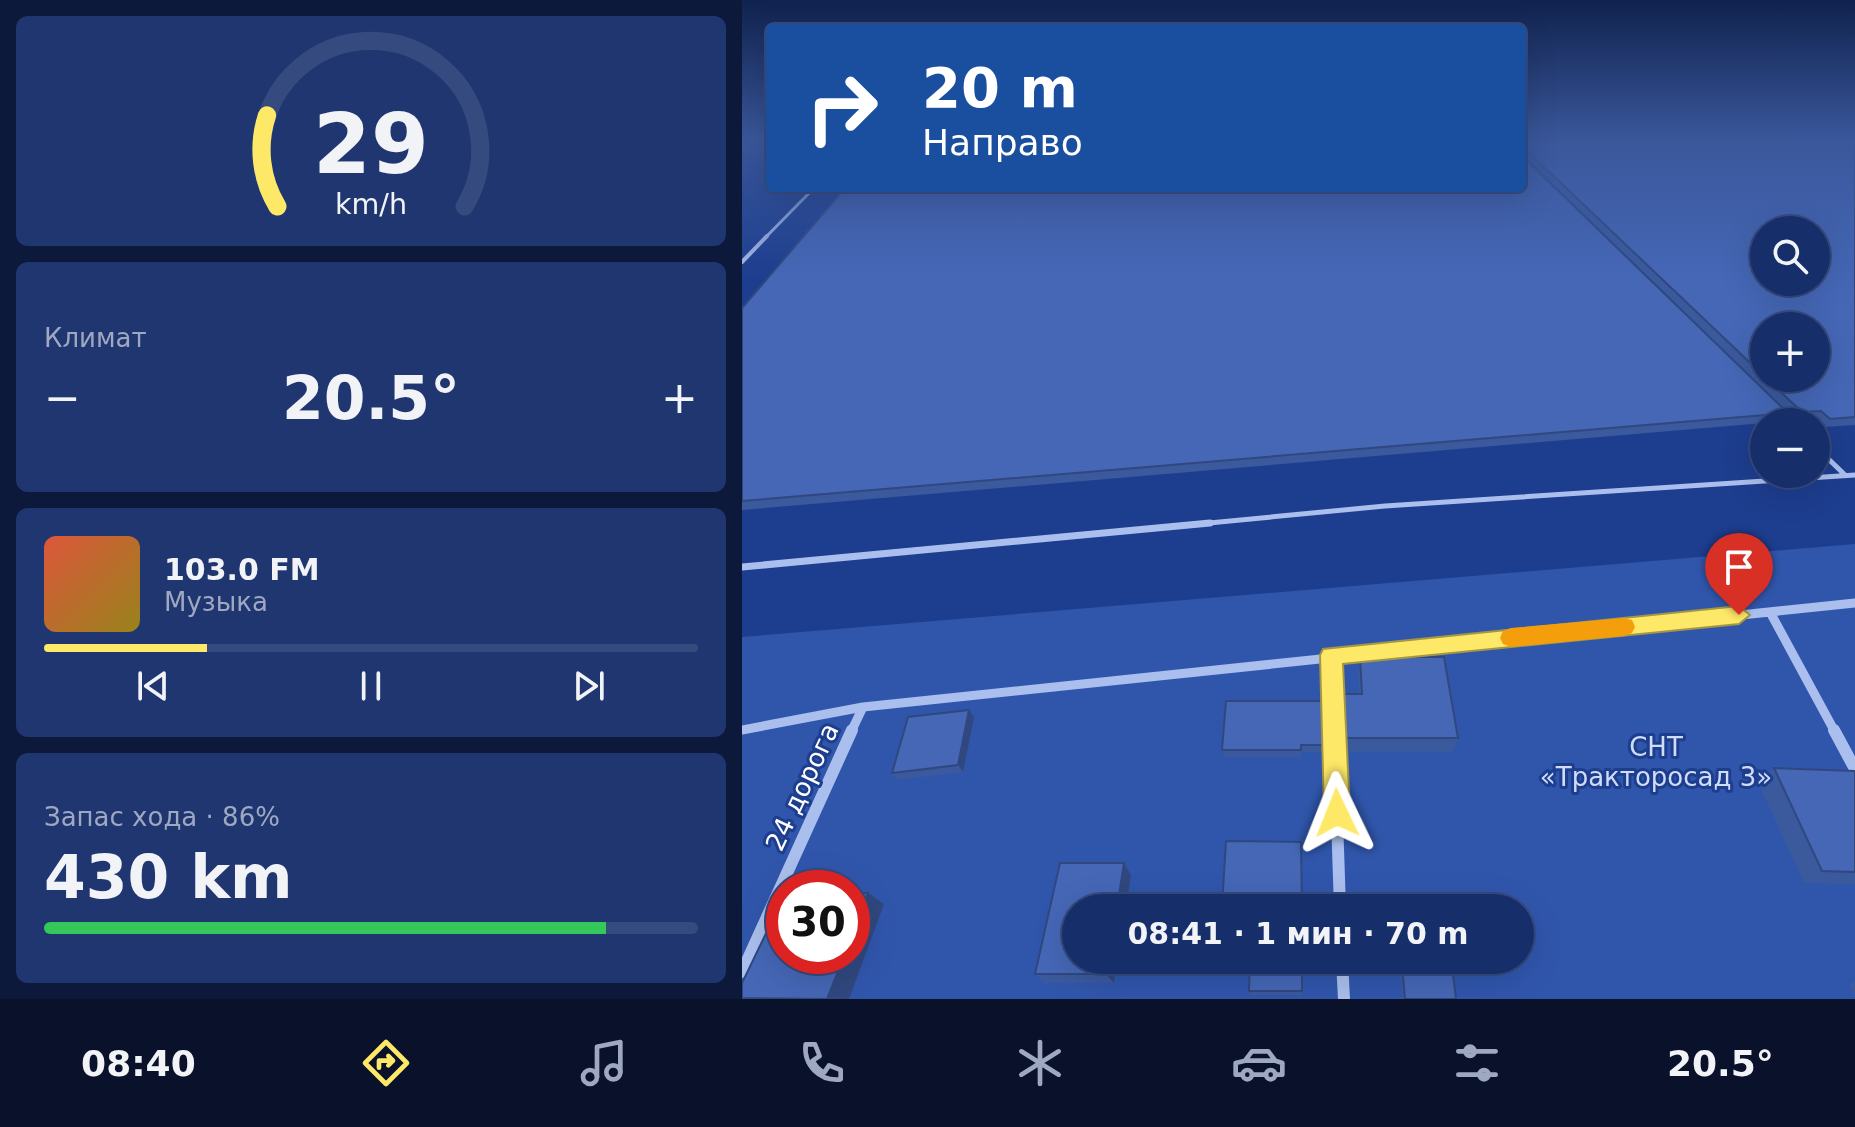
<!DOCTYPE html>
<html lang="ru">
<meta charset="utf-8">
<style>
body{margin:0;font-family:"DejaVu Sans",sans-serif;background:#1f3670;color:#f1f3f6;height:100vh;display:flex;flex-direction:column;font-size:30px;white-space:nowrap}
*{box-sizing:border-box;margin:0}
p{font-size:26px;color:#9ea8c1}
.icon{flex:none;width:44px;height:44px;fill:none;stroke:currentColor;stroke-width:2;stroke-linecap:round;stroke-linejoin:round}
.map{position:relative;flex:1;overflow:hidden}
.sheet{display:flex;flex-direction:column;gap:16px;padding:16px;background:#0c193a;width:742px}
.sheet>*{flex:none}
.hud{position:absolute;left:24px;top:24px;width:760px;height:168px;border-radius:8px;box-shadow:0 8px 32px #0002,0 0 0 2px #354a7e;background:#1a4fa0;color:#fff;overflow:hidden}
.controls{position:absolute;left:1008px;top:216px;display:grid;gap:16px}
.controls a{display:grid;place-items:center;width:80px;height:80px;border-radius:50%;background:#162e6a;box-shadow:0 8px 32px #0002,0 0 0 2px #354a7e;font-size:40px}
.speed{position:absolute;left:24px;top:870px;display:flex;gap:16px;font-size:40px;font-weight:700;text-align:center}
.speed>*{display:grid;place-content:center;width:104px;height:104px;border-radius:50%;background:#162e6a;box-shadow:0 8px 32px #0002,0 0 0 2px #354a7e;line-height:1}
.speed .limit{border:12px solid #d22;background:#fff;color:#111}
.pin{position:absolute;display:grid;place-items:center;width:68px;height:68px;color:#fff;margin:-82px -34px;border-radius:50% 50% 50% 0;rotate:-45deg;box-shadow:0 0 8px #0007}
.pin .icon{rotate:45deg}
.me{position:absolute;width:88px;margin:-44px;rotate:358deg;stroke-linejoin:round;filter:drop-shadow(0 0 6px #0008)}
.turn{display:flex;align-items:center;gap:28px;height:168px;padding:0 24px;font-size:36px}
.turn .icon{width:104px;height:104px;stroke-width:2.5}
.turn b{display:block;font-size:56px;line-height:68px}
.big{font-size:60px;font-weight:700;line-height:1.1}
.sheet .widget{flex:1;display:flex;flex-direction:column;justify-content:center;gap:12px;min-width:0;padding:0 28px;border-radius:12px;background:#1f3670}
.sheet .dial{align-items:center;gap:0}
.dial svg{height:208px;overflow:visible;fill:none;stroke:#354a7e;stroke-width:7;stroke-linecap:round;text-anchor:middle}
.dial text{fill:#f1f3f6;stroke:none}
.song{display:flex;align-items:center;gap:24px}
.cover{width:96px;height:96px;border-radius:12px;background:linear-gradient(135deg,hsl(10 70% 55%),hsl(50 70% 35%))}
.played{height:8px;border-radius:4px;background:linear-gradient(90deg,#fde868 25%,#354a7e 25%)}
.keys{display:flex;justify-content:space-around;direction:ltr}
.heat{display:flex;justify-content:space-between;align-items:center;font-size:44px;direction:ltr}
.charge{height:12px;border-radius:6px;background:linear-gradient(90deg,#34c759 86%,#354a7e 0)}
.trip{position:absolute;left:320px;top:894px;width:472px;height:80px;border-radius:40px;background:#162e6a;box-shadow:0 8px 32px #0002,0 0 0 2px #354a7e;font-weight:700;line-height:80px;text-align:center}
.menu{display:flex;height:128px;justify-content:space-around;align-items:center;background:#09122a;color:#9ea8c1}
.menu .icon{width:56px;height:56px}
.menu .selected{color:#fde868}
.menu b{font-size:36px;color:#f1f3f6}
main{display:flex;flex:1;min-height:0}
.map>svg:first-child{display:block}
.green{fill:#3056ac;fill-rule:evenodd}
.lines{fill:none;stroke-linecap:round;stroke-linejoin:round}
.lane-far3{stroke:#aabfed;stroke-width:3}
.lane-far2{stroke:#aabfed;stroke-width:4}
.lane-far1{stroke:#aabfed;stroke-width:5}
.lane{stroke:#aabfed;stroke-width:7}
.street-far1{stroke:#aabfed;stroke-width:9}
.street{stroke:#aabfed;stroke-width:12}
.wall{fill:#3b599d;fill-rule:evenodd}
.shaded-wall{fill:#30487f}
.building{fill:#4567b6;stroke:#30487f;stroke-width:2;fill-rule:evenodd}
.route{fill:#fde868;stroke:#a49744;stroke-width:2}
.slow{fill:#f59e0b}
.labels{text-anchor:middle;stroke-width:6;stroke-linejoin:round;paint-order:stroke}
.near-park-label{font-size:26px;fill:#d0ddf9;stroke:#1d3d8e}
.near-street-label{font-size:26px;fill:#fff;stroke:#1d3d8e}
</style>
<main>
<section class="sheet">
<div class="widget dial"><svg viewBox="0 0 100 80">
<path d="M14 69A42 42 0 1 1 86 69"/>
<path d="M14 69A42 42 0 0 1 10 34" stroke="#fde868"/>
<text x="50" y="56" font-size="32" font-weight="700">29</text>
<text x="50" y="72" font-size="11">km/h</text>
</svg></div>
<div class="widget"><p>Климат</p>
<div class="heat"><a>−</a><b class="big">20.5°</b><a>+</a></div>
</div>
<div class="widget">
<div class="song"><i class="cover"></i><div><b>103.0 FM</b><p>Музыка</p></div></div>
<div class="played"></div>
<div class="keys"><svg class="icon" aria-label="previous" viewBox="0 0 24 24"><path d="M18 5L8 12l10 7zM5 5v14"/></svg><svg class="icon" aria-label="pause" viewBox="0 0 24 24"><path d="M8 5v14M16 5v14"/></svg><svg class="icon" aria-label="next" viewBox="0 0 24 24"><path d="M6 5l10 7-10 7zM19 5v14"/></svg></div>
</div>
<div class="widget"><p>Запас хода · 86%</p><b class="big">430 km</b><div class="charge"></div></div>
</section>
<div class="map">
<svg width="1113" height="999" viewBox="0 0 1113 999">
<rect width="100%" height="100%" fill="#1d3d8e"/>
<path class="green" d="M1113,544V999H0V637ZM42,888H110V956H42ZM334,908H778V960H334Z"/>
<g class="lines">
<path class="lane-far3" d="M23,238L72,188"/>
<path class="lane-far2" d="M0,262L25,236"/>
<path class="lane-far1" d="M1039,412L1049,422
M1074,447L1103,475
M446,525L643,506L1113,475"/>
<path class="lane" d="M0,567L468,523"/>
<path class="street-far1" d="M1028,612L1093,732
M589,655L592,732
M0,730L121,707L1113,603
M109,732L121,707"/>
<path class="street" d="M592,730L598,908
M1092,730L1113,769
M600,960L602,999
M0,972L110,730"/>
</g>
<path class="wall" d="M780,140H1113V425L1082,427L1073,419L1054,421L780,154ZM1022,326L1074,378H1022Z
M0,308L1046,413L1041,422H1022V423L0,510Z
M618,657L716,738L711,752H602L599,709L600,694H617L616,672Z
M484,701L584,745V752H559V757H482L480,750Z
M232,718L221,772L156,780L150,773Z
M1032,768L1113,771V884L1062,883L1016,782Z
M484,841L560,908H480Z
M318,863H382L389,875L384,908H334V960H375L372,983H303L293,974Z
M560,960V995H508L507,991Z
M660,966L714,999H660L658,971Z
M1113,982V996L1107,984Z"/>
<path class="shaded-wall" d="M227,710L232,718L221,772L216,765Z
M382,863L389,875L384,908H375Z
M126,893L142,904L107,999H85L102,956H110V935Z
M367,960H375L372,983L364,974Z"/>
<path class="building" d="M780,140H1113V417L1088,419L1079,411L1060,412L1024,378H1074V326H1022V376L781,147L780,150ZM1022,230H1074V282H1022Z
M780,156L1046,413L0,501V308L103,188H780Z
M618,657H702L716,738H603L600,694H620Z
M484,701H584V745H559V750H480Z
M227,710L216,765L150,773L166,717Z
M1032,768L1113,771V872L1080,871Z
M484,841L559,842L560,908H510V906H480Z
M318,863H382L375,908H334V960H367L364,974H293Z
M110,893H126L110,935Z
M42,896V956H102L85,999L0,998V983Z
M508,960H560V991H507Z
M660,966H710L714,999H663Z"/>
<linearGradient id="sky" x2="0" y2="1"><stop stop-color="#10224e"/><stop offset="0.5" stop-color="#3a579b"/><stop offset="1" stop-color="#3a579b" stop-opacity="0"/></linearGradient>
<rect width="1113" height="280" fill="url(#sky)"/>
<path class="route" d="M997,606L1008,615L997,624L601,664L608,813L604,823L595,826L585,823L582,813L578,655L581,649Z"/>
<path class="slow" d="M882,618L890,620L893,627L890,633L882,636L769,647L761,644L758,638L761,631L769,628Z"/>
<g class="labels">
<g class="near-park-label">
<text x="914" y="756">СНТ<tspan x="914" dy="30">«Тракторосад 3»</tspan></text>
</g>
<g class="near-street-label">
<text transform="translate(60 787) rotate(-65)" y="9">24 дорога</text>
</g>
</g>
</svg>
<div class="controls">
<a><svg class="icon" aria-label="search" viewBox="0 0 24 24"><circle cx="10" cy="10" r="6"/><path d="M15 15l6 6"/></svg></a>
<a>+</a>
<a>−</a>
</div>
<div class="speed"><div class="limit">30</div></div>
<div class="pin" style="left:997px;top:615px;background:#d93025"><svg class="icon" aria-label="arrive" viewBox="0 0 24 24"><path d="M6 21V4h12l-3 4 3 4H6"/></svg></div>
<svg class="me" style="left:595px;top:813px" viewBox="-20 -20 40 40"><path d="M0-17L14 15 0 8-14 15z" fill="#fde868" stroke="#fff" stroke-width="4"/></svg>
<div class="trip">08:41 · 1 мин · 70 m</div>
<div class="hud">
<div class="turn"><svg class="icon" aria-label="right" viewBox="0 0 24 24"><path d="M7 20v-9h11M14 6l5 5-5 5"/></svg><div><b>20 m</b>Направо</div></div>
</div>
</div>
</main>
<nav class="menu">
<b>08:40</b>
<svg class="icon selected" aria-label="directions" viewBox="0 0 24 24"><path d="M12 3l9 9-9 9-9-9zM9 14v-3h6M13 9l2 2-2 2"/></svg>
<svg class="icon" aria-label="music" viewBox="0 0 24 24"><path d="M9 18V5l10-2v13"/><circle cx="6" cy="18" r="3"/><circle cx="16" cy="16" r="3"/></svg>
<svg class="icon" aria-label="phone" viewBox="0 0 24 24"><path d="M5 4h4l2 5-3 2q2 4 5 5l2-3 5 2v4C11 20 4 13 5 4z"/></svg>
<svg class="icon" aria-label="climate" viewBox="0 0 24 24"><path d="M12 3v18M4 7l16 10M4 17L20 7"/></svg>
<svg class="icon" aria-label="car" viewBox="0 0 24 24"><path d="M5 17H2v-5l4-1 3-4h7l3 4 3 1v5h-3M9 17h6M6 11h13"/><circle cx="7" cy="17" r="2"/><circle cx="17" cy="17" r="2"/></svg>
<svg class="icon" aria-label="filters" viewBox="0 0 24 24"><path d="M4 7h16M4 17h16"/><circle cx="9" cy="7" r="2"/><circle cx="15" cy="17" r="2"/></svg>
<b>20.5°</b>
</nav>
